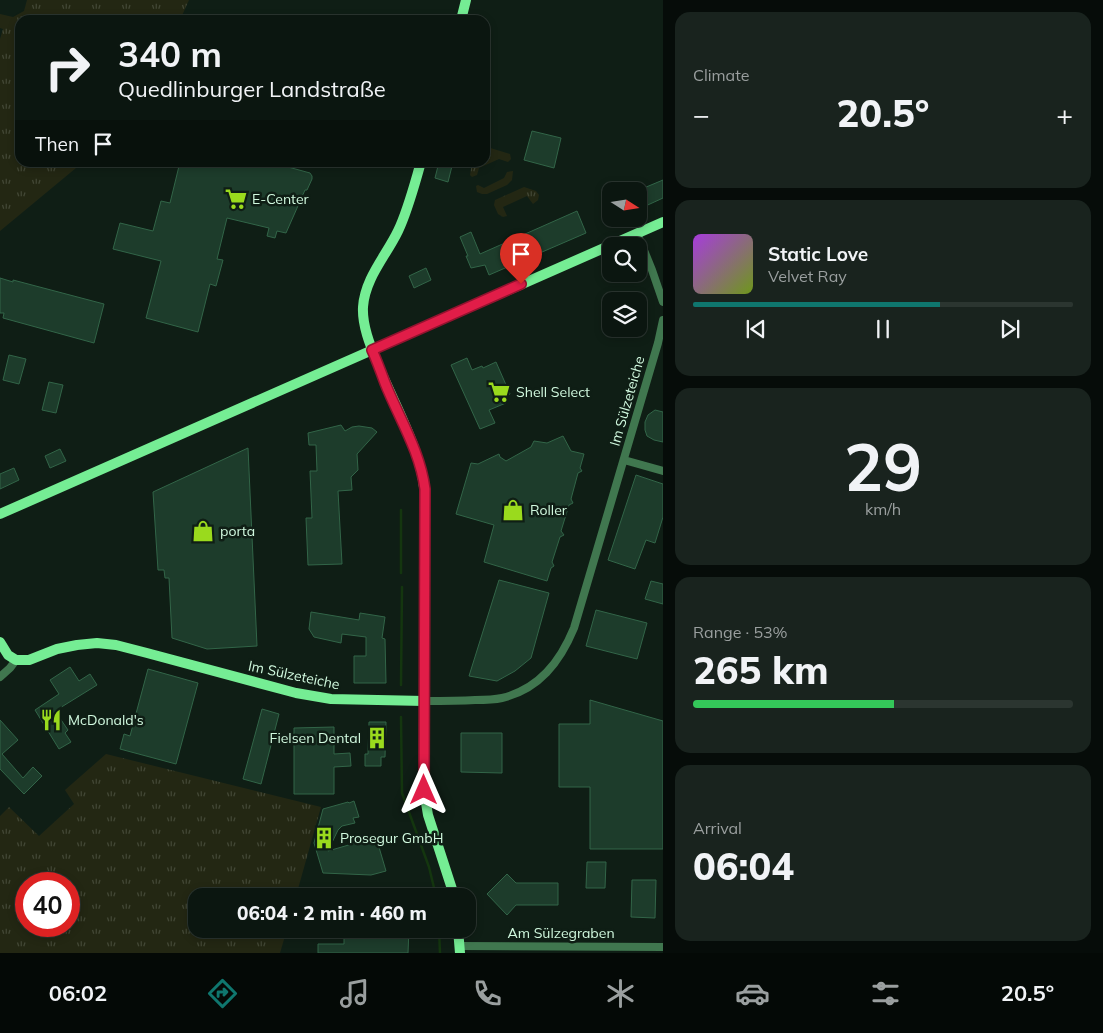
<!DOCTYPE html>
<meta charset="utf-8">
<style>
body{margin:0;font-family:Mulish,sans-serif;background:#19231e;color:#f1f3f6;height:100vh;display:flex;flex-direction:column;font-size:19px;white-space:nowrap}
*{box-sizing:border-box;margin:0}
p{font-size:16px;color:#9a9f9f}
.icon{flex:none;width:28px;height:28px;fill:none;stroke:currentColor;stroke-width:2;stroke-linecap:round;stroke-linejoin:round}
.map{position:relative;flex:1;overflow:hidden}
.drawer{display:flex;flex-direction:column;gap:12px;padding:12px;background:#060c09;width:440px}
.drawer>*{flex:none}
.hud{position:absolute;left:15px;top:15px;width:475px;height:152px;border-radius:15px;box-shadow:0 2px 8px #0003,0 0 0 1px #2b3530;background:#0b1610;color:#f1f3f6;overflow:hidden}
.needle{width:32px;rotate:102deg}
.tools{position:absolute;left:602px;top:182px;display:grid;gap:10px}
.tools a{display:grid;place-items:center;width:45px;height:45px;border-radius:10px;background:#0b1610;box-shadow:0 2px 8px #0003,0 0 0 1px #2b3530;font-size:25px}
.speed{position:absolute;left:15px;top:872px;display:flex;gap:10px;font-size:25px;font-weight:700;text-align:center}
.speed>*{display:grid;place-content:center;width:65px;height:65px;border-radius:50%;background:#0b1610;box-shadow:0 2px 8px #0003,0 0 0 1px #2b3530;line-height:1}
.speed .limit{border:8px solid #d22;background:#fff;color:#111}
.pin{position:absolute;display:grid;place-items:center;width:42px;height:42px;color:#fff;margin:-51px -21px;border-radius:50% 50% 50% 0;rotate:-45deg;box-shadow:0 0 5px #0007}
.pin .icon{rotate:45deg}
.me{position:absolute;width:55px;margin:-28px;rotate:0deg;stroke-linejoin:round;filter:drop-shadow(0 0 4px #0008)}
.turn{display:flex;align-items:center;gap:18px;height:105px;padding:0 20px;font-size:22px}
.turn .icon{width:65px;height:65px;stroke-width:2.5}
.turn b{display:block;font-size:35px;line-height:42px}
.then{display:flex;align-items:center;height:48px;padding:0 20px;background:#0003;gap:10px;font-size:19px}
.big{font-size:38px;font-weight:800;line-height:1.1}
.drawer .widget{flex:1;display:flex;flex-direction:column;justify-content:center;gap:8px;min-width:0;padding:0 18px;border-radius:15px;background:#19231e}
.drawer .dial{align-items:center;gap:0}
.dial b{font-size:65px;line-height:1}
.song{display:flex;align-items:center;gap:15px}
.cover{width:60px;height:60px;border-radius:8px;background:linear-gradient(135deg,hsl(280 70% 55%),hsl(80 70% 35%))}
.played{height:5px;border-radius:2px;background:linear-gradient(90deg,#0f766e 65%,#2b3530 65%)}
.keys{display:flex;justify-content:space-around;direction:ltr}
.heat{display:flex;justify-content:space-between;align-items:center;font-size:28px;direction:ltr}
.charge{height:8px;border-radius:4px;background:linear-gradient(90deg,#34c759 53%,#2b3530 0)}
.trip{position:absolute;left:188px;top:888px;width:288px;height:50px;border-radius:15px;background:#0b1610;box-shadow:0 2px 8px #0003,0 0 0 1px #2b3530;font-weight:800;line-height:50px;text-align:center}
.dock{display:flex;height:80px;justify-content:space-around;align-items:center;background:#040906;color:#9a9f9f}
.dock .icon{width:35px;height:35px}
.dock .selected{color:#0f766e}
.dock b{font-size:22px;color:#f1f3f6}
main{display:flex;flex:1;min-height:0}
.map>svg:first-child{display:block}
.grass{fill:url(#grass-tufts);fill-rule:evenodd}
.lines{fill:none;stroke-linecap:round;stroke-linejoin:round}
.stream{stroke:#14360f;stroke-width:2.5}
.building{fill:#1d3c2b;stroke:#326548}
.street{stroke:#40774f;stroke-width:8}
.secondary{stroke:#75ed94;stroke-width:10}
.route-casing{stroke:#92132f;stroke-width:12}
.route{stroke:#e11d48;stroke-width:9}
.labels{text-anchor:middle;stroke-width:5;stroke-linejoin:round;paint-order:stroke}
.poi-label{font-size:14px;fill:#d1f9df;stroke:#0f1e15;text-anchor:start}
.street-label{font-size:14px;fill:#d1f9df;stroke:#0f1e15}
</style>
<main>
<div class="map">
<svg width="663" height="953" viewBox="0 0 663 953">
<defs>
<pattern id="grass-tufts" width="24" height="20" patternUnits="userSpaceOnUse" patternTransform="scale(1.25)"><rect width="24" height="20" fill="#232713"/><path d="M3 7l-1-3M5 7V3M7 7l1-3M15 17l-1-3M17 17v-4M19 17l1-3" fill="none" stroke="#424735"/></pattern>
</defs>
<rect width="100%" height="100%" fill="#0f1e15"/>
<path class="grass" d="M27,0H189L180,20H20V162L82,163L0,231V39L3,29L0,28V14L13,17L24,11Z
M487,147L510,154L511,159L508,162L499,159L479,168L477,175L472,177L470,175L472,163L485,162V148Z
M513,171L512,180L507,185L487,194H482L477,192L476,186L478,185L484,188L504,178L507,172Z
M524,187L536,191L539,195L538,200L533,204L527,196L503,207L507,216L503,217L498,214L494,205L495,200Z
M106,754L321,807L296,896H196V929H287L280,953H0V816L9,807L39,836L74,804L65,790ZM26,884H69V926H26Z"/>
<g class="lines">
<path class="stream" d="M401,510V573
M401,685L402,587
M401,717L402,793L429,867L436,896
M439,929L440,953"/>
</g>
<path class="building" d="M532,131L561,138L554,168L524,160Z
M180,162H270L310,173L312,176V179L307,190H305L286,233L277,231L275,238L267,236L269,228L227,218L217,259L223,260L216,286L210,284L198,332L146,318L161,261L113,249L120,223L153,231L161,201L170,203Z
M439,162H453L448,182L435,178Z
M663,180V198L639,209V190Z
M577,211L586,233L489,275L485,265L471,268L466,256H468L460,237L471,232L480,254Z
M426,268L431,280L414,288L409,276Z
M0,278L13,282V280L104,304L94,343L3,318L4,313H0Z
M9,355L26,359L19,384L3,380Z
M467,358L472,370L482,366L483,368L496,362L510,394L504,397L506,403L489,410L495,423L480,429L451,365Z
M49,382L63,385L56,413L42,410Z
M655,410L663,412V442L654,440L647,436L645,430V422L648,415Z
M341,425L345,431L352,427L359,426L372,428L377,432L357,454L358,470L351,477L352,490L338,491L342,564L308,565L306,518H312L310,471H317L316,445H309L308,433Z
M563,436L571,451L584,454L580,468L582,471L578,473L571,499L573,503L569,505L561,531L564,535L560,537L552,562L554,566L551,568L547,581L484,562L494,525L456,514L471,463L478,464L499,454L500,457L506,461L531,447L534,441L547,443Z
M248,448L257,646L207,649L172,638L169,578H165L164,570H158L153,492Z
M60,449L66,461L50,468L45,456Z
M14,468L19,480L0,489V474Z
M636,475L663,484V517L655,543L646,540L635,569L608,560Z
M499,580L549,593L531,658L515,671L497,681L469,676Z
M651,581L663,584V604L645,599Z
M596,610L647,623L637,659L586,646Z
M311,612L359,620L360,613L385,617L382,638L385,639L386,683H354V656H366V637L342,634L341,643L314,637L309,629Z
M70,667L79,681L90,674L97,685L55,711L68,730L65,733L71,742L59,749L35,710L59,694L50,680Z
M148,669L198,683L176,764L120,749L124,734L130,736Z
M590,700L663,721V849H590V787H559V724H590Z
M262,709L279,714L261,784L243,779Z
M0,720L18,740L2,754L23,778L33,767L42,776L24,794L0,769Z
M369,722H386L385,757H381V766H365V754H368Z
M334,727V754L350,753L351,766L334,767V794H294V728Z
M461,733H502V773L461,772Z
M354,801L359,817L353,818L355,823L342,826L338,830L328,851L376,837L386,871L371,875L323,873L314,843L323,809L348,802L349,803Z
M587,862H606L605,888H586Z
M507,874L516,883H558V905H516L507,915L487,894Z
M632,880H656L655,918L631,917Z
M344,929H409L408,953H318V944H344Z"/>
<g class="lines">
<path class="street" d="M637,233L652,270L663,302
M624,460L663,471
M0,677L10,668L16,660
M424,701C441,701 458,701 475,700C484,700 493,700 502,698C539,689 560,662 574,628L658,343L663,320
M460,946L663,947"/>
<path class="secondary" d="M461,20L466,0
M421,162C414,186 408,210 398,231C386,256 365,278 363,307C362,325 370,345 377,362C394,405 425,455 425,501L424,791L428,815L452,889L454,896
M0,514L663,222
M0,642L8,655L16,660H29L57,649L77,645L97,643L116,645L147,653L296,693L331,699L424,701
M458,929L460,953"/>
</g>
<g class="lines">
<g class="route-casing">
<path id="route" d="M424,790L425,489C420,451 399,418 385,383C381,372 377,361 372,350L521,284"/>
</g>
<use href="#route" class="route"/>
</g>
<defs>
<g id="supermarket-bare" transform="scale(1.725)"><path d="M-6-5.5h2.5l.6 2H6L4.5 2H-2.5L-4.4-4H-6ZM-1.5 3.2a1.3 1.3 0 1 0 .1 0ZM3 3.2a1.3 1.3 0 1 0 .1 0Z" fill="#9ada1d" stroke="#0f1e15" stroke-width="2.5" paint-order="stroke"/></g>
<g id="shop-bare" transform="scale(1.725)"><path d="M-5-2.5h2.3a2.7 3.5 0 0 1 5.4 0H5L5.5 6h-11ZM-1.5-2.5h3a1.5 2.3 0 0 0-3 0Z" fill="#9ada1d" stroke="#0f1e15" stroke-width="2.5" paint-order="stroke"/></g>
<g id="restaurant-bare" transform="scale(1.725)"><path d="M-5-6h1v4h1v-4h1v4h1v-4h1v5L-1.5 .5V6h-2V.5L-5-1ZM5-6V6H3V1.5H1.5Q1.5-4 5-6Z" fill="#9ada1d" stroke="#0f1e15" stroke-width="2.5" paint-order="stroke"/></g>
<g id="building-bare" transform="scale(1.725)"><path d="M-4-6H4V6H1V3H-1V6H-4ZM-2.5-4.3h1.7v1.8h-1.7ZM.8-4.3h1.7v1.8H.8ZM-2.5-1h1.7V.8h-1.7ZM.8-1h1.7V.8H.8Z" fill="#9ada1d" stroke="#0f1e15" stroke-width="2.5" paint-order="stroke"/></g>
</defs>
<g fill-rule="evenodd">
<use href="#supermarket-bare" x="236" y="199"/>
<use href="#supermarket-bare" x="499" y="392"/>
<use href="#shop-bare" x="513" y="510"/>
<use href="#shop-bare" x="203" y="531"/>
<use href="#restaurant-bare" x="51" y="720"/>
<use href="#building-bare" x="377" y="738"/>
<use href="#building-bare" x="324" y="838"/>
</g>
<g class="labels">
<g class="poi-label">
<text x="252" y="204">E-Center</text>
<text x="516" y="397">Shell Select</text>
<text x="530" y="515">Roller</text>
<text x="220" y="536">porta</text>
<text x="68" y="725">McDonald's</text>
<text x="361" y="743" text-anchor="end">Fielsen Dental</text>
<text x="340" y="843">Prosegur GmbH</text>
</g>
<g class="street-label">
<text transform="translate(627 401) rotate(-74)" y="5">Im Sülzeteiche</text>
<text transform="translate(294 675) rotate(12)" y="5">Im Sülzeteiche</text>
<text x="561" y="938">Am Sülzegraben</text>
</g>
</g>
</svg>
<div class="tools">
<a><svg class="needle" viewBox="-14 -14 28 28"><path d="M0-13l5 13h-10z" fill="#e53935"/><path d="M0 13l5-13h-10z" fill="#9a9f9f"/></svg></a>
<a><svg class="icon" aria-label="search" viewBox="0 0 24 24"><circle cx="10" cy="10" r="6"/><path d="M15 15l6 6"/></svg></a>
<a><svg class="icon" aria-label="layers" viewBox="0 0 24 24"><path d="M12 4l9 5-9 5-9-5zM3 14l9 5 9-5"/></svg></a>
</div>
<div class="speed"><div class="limit">40</div></div>
<div class="pin" style="left:521px;top:284px;background:#d93025"><svg class="icon" aria-label="arrive" viewBox="0 0 24 24"><path d="M6 21V4h12l-3 4 3 4H6"/></svg></div>
<svg class="me" style="left:424px;top:790px" viewBox="-20 -20 40 40"><path d="M0-17L14 15 0 8-14 15z" fill="#e11d48" stroke="#fff" stroke-width="4"/></svg>
<div class="trip">06:04 · 2 min · 460 m</div>
<div class="hud">
<div class="turn"><svg class="icon" aria-label="right" viewBox="0 0 24 24"><path d="M7 20v-9h11M14 6l5 5-5 5"/></svg><div><b>340 m</b>Quedlinburger Landstraße</div></div>
<div class="then">Then<svg class="icon" aria-label="arrive" viewBox="0 0 24 24"><path d="M6 21V4h12l-3 4 3 4H6"/></svg></div>
</div>
</div>
<section class="drawer">
<div class="widget"><p>Climate</p>
<div class="heat"><a>−</a><b class="big">20.5°</b><a>+</a></div>
</div>
<div class="widget">
<div class="song"><i class="cover"></i><div><b>Static Love</b><p>Velvet Ray</p></div></div>
<div class="played"></div>
<div class="keys"><svg class="icon" aria-label="previous" viewBox="0 0 24 24"><path d="M18 5L8 12l10 7zM5 5v14"/></svg><svg class="icon" aria-label="pause" viewBox="0 0 24 24"><path d="M8 5v14M16 5v14"/></svg><svg class="icon" aria-label="next" viewBox="0 0 24 24"><path d="M6 5l10 7-10 7zM19 5v14"/></svg></div>
</div>
<div class="widget dial"><b>29</b><p>km/h</p></div>
<div class="widget"><p>Range · 53%</p><b class="big">265 km</b><div class="charge"></div></div>
<div class="widget"><p>Arrival</p><b class="big">06:04</b></div>
</section>
</main>
<nav class="dock">
<b>06:02</b>
<svg class="icon selected" aria-label="directions" viewBox="0 0 24 24"><path d="M12 3l9 9-9 9-9-9zM9 14v-3h6M13 9l2 2-2 2"/></svg>
<svg class="icon" aria-label="music" viewBox="0 0 24 24"><path d="M9 18V5l10-2v13"/><circle cx="6" cy="18" r="3"/><circle cx="16" cy="16" r="3"/></svg>
<svg class="icon" aria-label="phone" viewBox="0 0 24 24"><path d="M5 4h4l2 5-3 2q2 4 5 5l2-3 5 2v4C11 20 4 13 5 4z"/></svg>
<svg class="icon" aria-label="climate" viewBox="0 0 24 24"><path d="M12 3v18M4 7l16 10M4 17L20 7"/></svg>
<svg class="icon" aria-label="car" viewBox="0 0 24 24"><path d="M5 17H2v-5l4-1 3-4h7l3 4 3 1v5h-3M9 17h6M6 11h13"/><circle cx="7" cy="17" r="2"/><circle cx="17" cy="17" r="2"/></svg>
<svg class="icon" aria-label="filters" viewBox="0 0 24 24"><path d="M4 7h16M4 17h16"/><circle cx="9" cy="7" r="2"/><circle cx="15" cy="17" r="2"/></svg>
<b>20.5°</b>
</nav>
